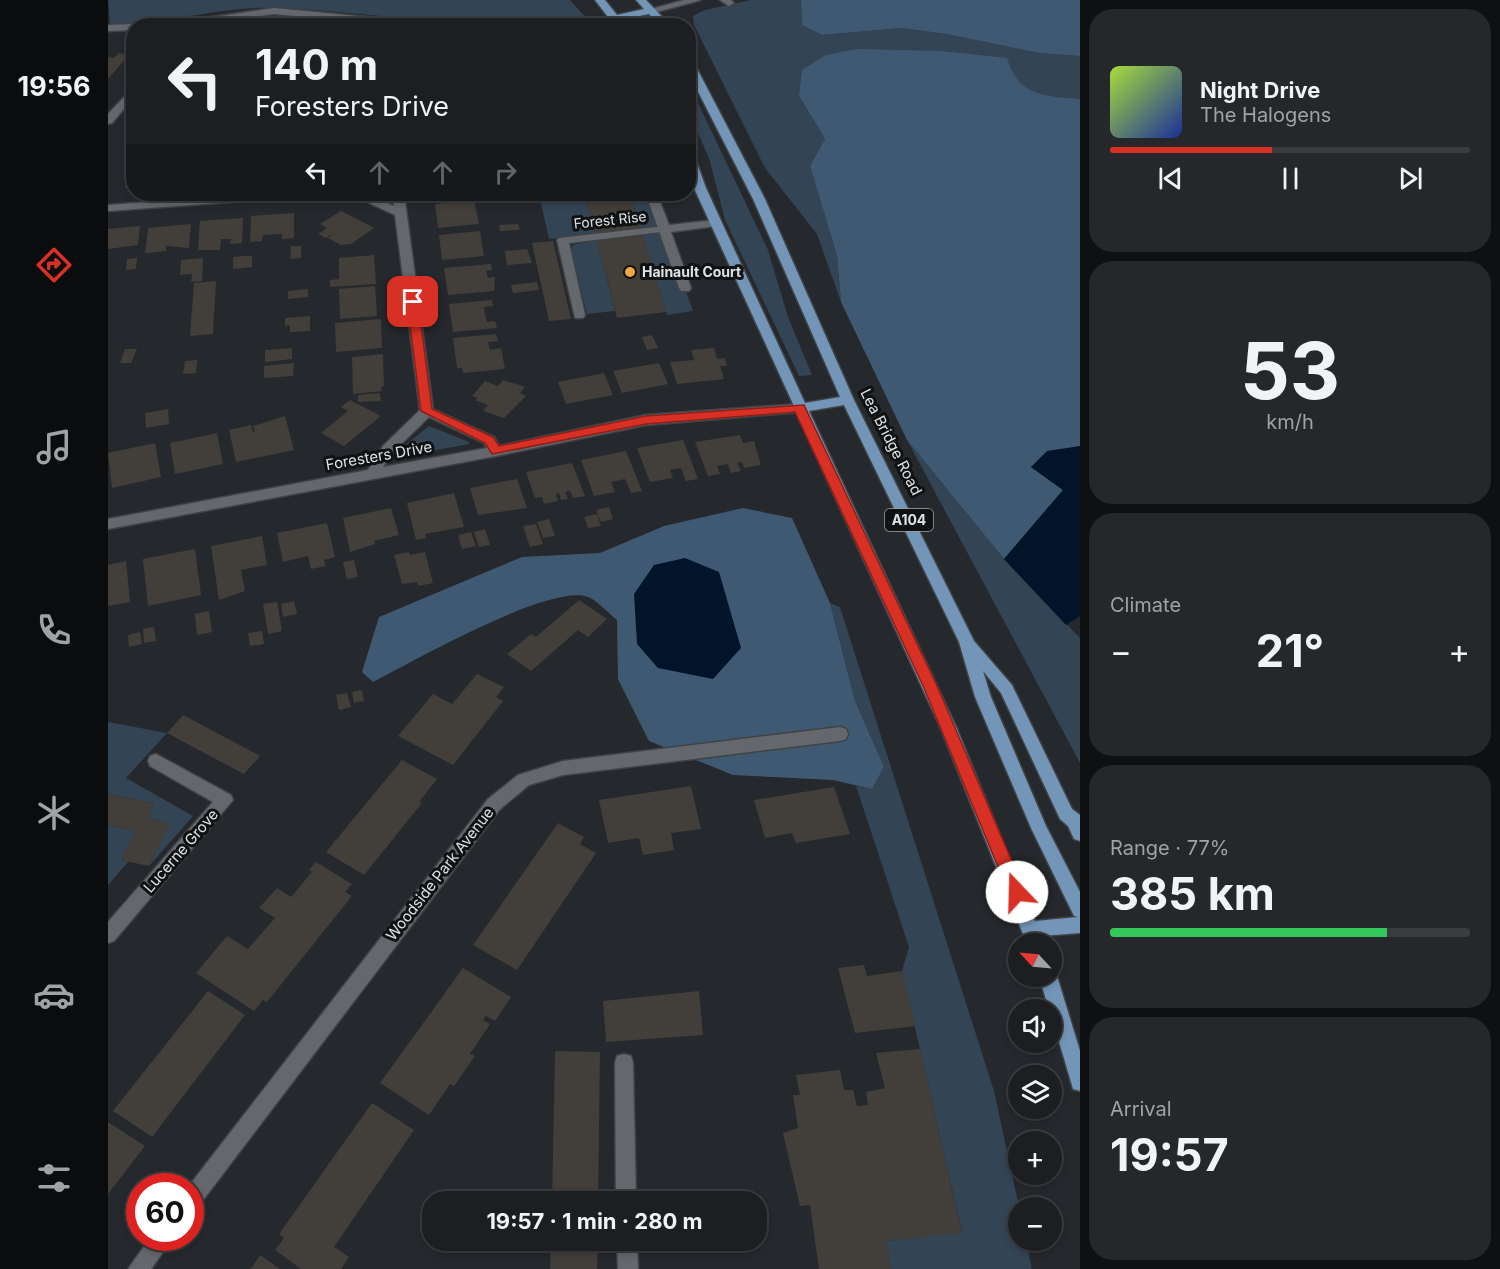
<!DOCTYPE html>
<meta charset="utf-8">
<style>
body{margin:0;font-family:Inter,sans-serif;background:#25272a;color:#f1f3f6;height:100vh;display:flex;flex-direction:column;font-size:22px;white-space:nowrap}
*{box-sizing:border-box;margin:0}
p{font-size:20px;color:#a0a2a5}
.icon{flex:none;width:33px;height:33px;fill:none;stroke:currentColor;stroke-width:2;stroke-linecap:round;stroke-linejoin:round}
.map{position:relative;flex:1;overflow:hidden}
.sheet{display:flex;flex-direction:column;gap:9px;padding:9px;background:#0f1012;width:420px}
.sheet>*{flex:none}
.top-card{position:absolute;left:18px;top:18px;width:570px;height:183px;border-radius:24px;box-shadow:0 3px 9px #0003,0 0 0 2px #3a3c3f;background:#1c1e21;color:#f1f3f6;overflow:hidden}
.needle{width:39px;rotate:296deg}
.fabs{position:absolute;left:900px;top:933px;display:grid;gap:12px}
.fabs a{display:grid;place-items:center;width:54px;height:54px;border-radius:50%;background:#1c1e21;box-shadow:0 3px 9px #0003,0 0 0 2px #3a3c3f;font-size:30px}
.speed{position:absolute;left:18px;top:1173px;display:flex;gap:12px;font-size:30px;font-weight:700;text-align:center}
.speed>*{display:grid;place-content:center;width:78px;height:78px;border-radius:50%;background:#1c1e21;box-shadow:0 3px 9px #0003,0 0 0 2px #3a3c3f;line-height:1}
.speed .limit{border:9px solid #d22;background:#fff;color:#111}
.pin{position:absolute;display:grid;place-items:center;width:51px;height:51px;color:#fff;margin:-26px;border-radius:12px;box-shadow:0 3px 9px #0006}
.me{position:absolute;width:66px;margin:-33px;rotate:339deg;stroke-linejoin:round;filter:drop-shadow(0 0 4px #0008)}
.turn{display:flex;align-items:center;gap:21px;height:126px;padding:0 30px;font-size:27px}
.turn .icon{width:78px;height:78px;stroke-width:2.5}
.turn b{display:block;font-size:42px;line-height:51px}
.lanes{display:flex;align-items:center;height:57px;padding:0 30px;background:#0003;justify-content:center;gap:30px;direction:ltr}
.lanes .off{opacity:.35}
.big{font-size:45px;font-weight:700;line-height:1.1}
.sheet .card{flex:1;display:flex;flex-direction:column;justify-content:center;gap:9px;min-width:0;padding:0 21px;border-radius:24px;background:#25272a}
.sheet .dial{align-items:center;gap:0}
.dial b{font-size:78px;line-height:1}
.song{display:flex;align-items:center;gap:18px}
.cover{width:72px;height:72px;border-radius:9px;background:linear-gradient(135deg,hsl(80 70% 55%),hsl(230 70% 35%))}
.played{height:6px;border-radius:3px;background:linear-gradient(90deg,#d93025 45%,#3a3c3f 45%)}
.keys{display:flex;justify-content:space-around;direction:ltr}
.heat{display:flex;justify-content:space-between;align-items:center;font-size:33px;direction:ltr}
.charge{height:9px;border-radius:4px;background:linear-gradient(90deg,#34c759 77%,#3a3c3f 0)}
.trip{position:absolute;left:314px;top:1191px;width:345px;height:60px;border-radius:24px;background:#1c1e21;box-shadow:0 3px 9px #0003,0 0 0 2px #3a3c3f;font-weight:700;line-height:60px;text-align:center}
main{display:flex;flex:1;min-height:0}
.dock{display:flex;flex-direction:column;width:108px;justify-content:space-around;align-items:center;background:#0b0c0d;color:#a0a2a5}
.dock .icon{width:42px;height:42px}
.dock .on{color:#d93025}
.dock b{font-size:27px;color:#f1f3f6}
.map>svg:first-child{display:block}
.green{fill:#345}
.forest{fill:#405972}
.water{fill:#011429}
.building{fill:#423f3a}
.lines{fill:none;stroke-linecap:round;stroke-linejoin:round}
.service-casing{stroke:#404346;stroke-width:3}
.minor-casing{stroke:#404346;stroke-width:3}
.tertiary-casing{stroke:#404346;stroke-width:3}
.primary-casing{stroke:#404346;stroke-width:3}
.service{fill:#64686d;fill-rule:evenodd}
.minor{fill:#64686d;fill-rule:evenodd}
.tertiary{fill:#64686d;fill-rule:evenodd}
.primary{fill:#7395b7;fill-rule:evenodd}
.route{fill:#d93025;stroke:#8d1f18;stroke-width:1.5}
.poi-dot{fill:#f2a541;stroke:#0f1112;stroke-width:2}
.labels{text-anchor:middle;stroke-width:6;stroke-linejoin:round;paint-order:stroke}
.far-street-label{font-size:14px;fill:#dfe1e4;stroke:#0f1112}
.far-poi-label{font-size:14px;font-weight:bold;fill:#dfe1e4;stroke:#0f1112;text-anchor:start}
.shield{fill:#0f1112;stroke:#a1a3a5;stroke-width:1.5}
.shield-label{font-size:14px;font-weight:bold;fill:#dfe1e4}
.street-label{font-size:15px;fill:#dfe1e4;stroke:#0f1112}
</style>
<main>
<nav class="dock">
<b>19:56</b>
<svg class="icon on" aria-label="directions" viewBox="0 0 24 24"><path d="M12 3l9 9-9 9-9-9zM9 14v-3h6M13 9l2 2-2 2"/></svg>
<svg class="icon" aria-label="music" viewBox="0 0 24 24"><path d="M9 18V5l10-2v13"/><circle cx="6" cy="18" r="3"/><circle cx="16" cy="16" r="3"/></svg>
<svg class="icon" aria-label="phone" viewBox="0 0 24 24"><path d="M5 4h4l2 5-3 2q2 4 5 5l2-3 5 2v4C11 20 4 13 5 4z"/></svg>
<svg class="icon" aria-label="climate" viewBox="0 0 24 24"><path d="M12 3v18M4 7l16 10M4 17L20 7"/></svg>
<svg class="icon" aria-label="car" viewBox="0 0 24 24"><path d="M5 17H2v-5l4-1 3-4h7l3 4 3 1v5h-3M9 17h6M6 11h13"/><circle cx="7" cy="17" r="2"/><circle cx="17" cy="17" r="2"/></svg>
<svg class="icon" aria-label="filters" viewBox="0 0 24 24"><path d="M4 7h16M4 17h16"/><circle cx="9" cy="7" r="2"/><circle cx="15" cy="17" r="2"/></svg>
</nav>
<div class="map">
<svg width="972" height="1269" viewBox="0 0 972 1269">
<rect width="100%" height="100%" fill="#25282c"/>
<path class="green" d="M0,0H462L480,20C375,35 270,11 165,8C110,6 57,26 2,24Z
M643,0H693L694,25L714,35L794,28L838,34L931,53L972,56V99L925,94L904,76L691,96L717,139L702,166L729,256L733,302L709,234L657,168L586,25L585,16L597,10Z
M154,17L263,25H90Z
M581,84L660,250L680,317L704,375L691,376L617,220L601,158L581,113Z
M431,194H477L488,235L441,239Z
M522,194H544L585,311L559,315Z
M489,240L507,311L479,314L463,250L465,245Z
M321,426L361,442V444L292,457L291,450Z
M799,440L896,559L972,638V763Z
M722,603L732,607L886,1091L911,1207L910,1240L918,1241L924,1269H783L778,1241L854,1232L794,971L801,947L748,786L764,789L776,767L747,701Z
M0,722L59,733L18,778L85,816L41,866L61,823L39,818L46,803L0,794Z
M0,825L27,831L13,860L21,861L0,885Z"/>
<path class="forest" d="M693,0H972V56L931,53L838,34L794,28L714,35L694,25Z
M749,49L833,51L899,58C911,98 936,95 972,99V446L923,467L955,490L896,559L799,440L733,302L729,256L702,166L717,139L691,96L694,70L718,55Z
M635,508L684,518L722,603L747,701L776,767L764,789L725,780L625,775L541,741L510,679L509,620C500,613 490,601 480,597C442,583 304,662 265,682L254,672L271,617L414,557L492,553L556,526Z"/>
<path class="water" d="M972,446V616L958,625L896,559L955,490L923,467L939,451Z
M577,558L611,572L633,648L605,679L550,668L529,644L526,594L546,565Z"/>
<path class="building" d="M11,53L21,55L0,79V57L6,58Z
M26,172V188H17L20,173Z
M408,194L409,201L391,202L390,196Z
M477,194H522L533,230L488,235Z
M366,200L371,224L330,228L327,204Z
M233,211L249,219L266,228L243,244L233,245L220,238L227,232L218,238L210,234L219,228L212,224Z
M186,213V238L174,239V234L155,235L154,241L142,242L143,216Z
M135,218L134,243L122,244L123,239H113L112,250H90L92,221Z
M83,224L81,248L58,246V251L37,253L40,228Z
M410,224L412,230L392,231L391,225Z
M32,226L30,245L0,249V229Z
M372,231L376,256L334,260L331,235Z
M535,236L558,312L509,318L489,240Z
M445,241L463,319L441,321L424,243Z
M183,246H193V258L182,259Z
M419,249L424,263L399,265L397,251Z
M266,255L268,284L222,287V280L231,279V258Z
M136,256H144V267L125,269V257Z
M29,258L28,269L18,270L19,259Z
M95,258L94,281L83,282L84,274L72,275L73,260Z
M383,264L384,270L378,271L380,278L387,277L386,291L340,295L336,268Z
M108,281L105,334L82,336L86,283Z
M429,282L431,290L405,293L403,285Z
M267,286L269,316L232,319L231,289Z
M200,289V297L180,299V291Z
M384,300L385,306L376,307L377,314L379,322L387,321L389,328L345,332L341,304Z
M202,316V331L182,332V325L177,326V318Z
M273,319L274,348L228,352L227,323Z
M388,334L390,341L380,342L382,350L393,348L397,369L355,373L354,368H349L345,338Z
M544,335L550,348L539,350L534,337Z
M184,348V359L157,362V350Z
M606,348L609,359L617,358L619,366H612L616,379L569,384L562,362L586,360L583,350Z
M17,349H29L23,363H12Z
M275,354L276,386L273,387L274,391L245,394L244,357Z
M89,360L88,373L75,374L77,361Z
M186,363L185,376L156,378V366Z
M551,363L560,384L514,393L505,371Z
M496,373L505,395L458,404L450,382Z
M395,380L417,387L412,393L418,396L396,418L375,411L380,405L367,400L370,398L364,396L377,381L390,386Z
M272,393L273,401L250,402V395Z
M242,400L273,416L236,446L213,433L240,411L233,407Z
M60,409L61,424L38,428L37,413Z
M177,416L186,450L128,462L121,430L143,425L145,432H147L145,426Z
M109,433L115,464L67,474L62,443Z
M632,435L635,443L646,441L653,465L636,468L634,462L629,463L633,471L623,473L620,464L609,466L612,474L600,476L587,442Z
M575,440L590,479L578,481L573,468L562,470L565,478L542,482L529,448Z
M47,443L53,477L4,488L0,453Z
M518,451L534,491L523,493L517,479L503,482L507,492L486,496L473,460Z
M464,463L477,496L465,498L462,491L457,492L460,499L453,500L451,493L448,494L450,501L436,504L434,497L427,498L418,472Z
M409,479L419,508L370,515L362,488Z
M346,493L356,527L317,534L318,538L308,540L299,503Z
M501,507L505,519L493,522L488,510Z
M283,508L291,535L266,541L267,544L242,552L235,518Z
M489,514L493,526L480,528L476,517Z
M441,519L447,536L435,538L429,522Z
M219,523L227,557L216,560L218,566L203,569L200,556L175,562L169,533Z
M428,524L435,544L422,547L415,526Z
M377,529L382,545L371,547L366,532Z
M363,532L368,546L354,549L350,535Z
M154,536L159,565L133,570L137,591L111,600L103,546Z
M87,549L93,595L40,606L35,559Z
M301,552L302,555L317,552L325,583L310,586L309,582L294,584L286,555Z
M246,560L250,577L239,579L235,562Z
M18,561L22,602L0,606V565Z
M471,600L499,619L480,637L470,630L423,671L399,654L423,634L428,637Z
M186,601L189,614L175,617L173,604Z
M169,602L174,631L160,634L155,604Z
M101,611L104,632L89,635L87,614Z
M46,627L48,641L36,643L35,629Z
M154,631L156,644L142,646L140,633Z
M32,632L34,644L21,647L20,635Z
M369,674L396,687L388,697L395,701L345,765L290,736L325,694L344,704Z
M254,690L256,701L246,703L244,692Z
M239,693L243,707L231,710L228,695Z
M75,715L152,756L136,774L59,733Z
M294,760L329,779L311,802L314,803L256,875L218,852Z
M583,786L593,829L563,833L566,850L535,855L531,838L500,843L491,800Z
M726,787L742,834L688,843L684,833L657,838L646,800Z
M0,794L46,803L39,818L62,823L41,866L13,860L27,831L0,825Z
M450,823L476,837L472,844L488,853L409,970L365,945Z
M208,862L244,884L237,892L244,896L159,1002L155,1000L146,1011L88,973L119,936L140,949L167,918L151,908L169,888L183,897L204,872L201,870Z
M756,965L759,976L794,971L808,1026L747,1033L730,968Z
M355,968L403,997L387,1021L378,1016L375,1020L382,1024L362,1054L367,1056L346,1086L342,1084L321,1115L272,1083Z
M100,991L137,1015L44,1137L5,1111Z
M591,991L595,1035L498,1042L495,1001Z
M812,1049L854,1233L778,1241L783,1269H711L702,1205L692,1206L675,1133L690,1128L685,1095H692L688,1075L732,1070L736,1090H745L749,1106L760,1105L758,1092L777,1088L768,1053Z
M447,1051L492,1052L490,1202H444Z
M264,1103L306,1130L226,1247L241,1257L233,1269H193L167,1250L176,1238L171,1234Z
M0,1122L37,1146L0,1194Z
M443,1240H490L489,1269H442Z
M152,1255L172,1269H143Z"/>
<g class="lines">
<g class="service-casing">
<path id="service" d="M612,0H623L626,3L621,6Z
M557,226L561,227V231L461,243L477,315L475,318H467L449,240L451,238Z"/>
</g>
<g class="minor-casing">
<path id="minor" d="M166,8L321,23L326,26H286L166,14L75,26H43Z
M508,15L513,18L511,20L489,26H470Z
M0,25L26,24L30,26H26V30L0,31Z
M26,87V97L4,123L0,124V114Z
M153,194H198L192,197L0,211V205Z
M245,194H258L286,206L285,194H296L325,409L386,437L391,446L538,415L691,404L698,408L691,412L538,425L388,456L0,529V519L260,470L275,446L312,410L287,215L246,196ZM321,417L376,443L379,448L275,467L285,452Z
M538,194H549L561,225L608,220L614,223L608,226L563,232L583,288L581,291H573L571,288Z
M732,727L738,729L740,734L738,739L732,741L455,775L421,785L392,809L89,1208L82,1211L81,1186L380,799L410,775L455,761Z
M48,754L123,795L125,800L6,941L0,943V922L105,802L42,766L40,761L42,756Z
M516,1054L523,1056L525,1063L528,1202H508L507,1063L509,1056Z
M42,1238H65L43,1269H20Z
M509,1240H529L530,1269H510Z"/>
</g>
<g class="tertiary-casing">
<path id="tertiary" d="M576,0H593L545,13L540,10Z"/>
</g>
<g class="primary-casing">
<path id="primary" d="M487,0H497L509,15L536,9L528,0H538L563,26H552L541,14L512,20L517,26H507Z
M580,58L585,61L657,199L746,400L866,641L904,685L964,809L972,815V841L966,839L960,826L952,819L893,693L875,671L883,697L938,826L972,892V933L934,936L937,944H919L833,729L688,412L684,408L686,406L586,188L580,170V149L585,152L598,188L697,403L732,397L645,199L580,72ZM736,405L851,642L867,697L923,828L966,916L970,917L927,921L849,729L701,411Z
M944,969L949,976L972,1051V1091L965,1089L963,1082L944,1018V1010H941L931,976H944Z"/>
</g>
<use href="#service" class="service"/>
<use href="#minor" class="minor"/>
<use href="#tertiary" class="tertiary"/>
<use href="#primary" class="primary"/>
</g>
<path class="route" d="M305,298L310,302L324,409L385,437L391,446L538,416L696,405L830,688L917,892L914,898H903L816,688L687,412L538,424L384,454L377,443L313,411L299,302Z"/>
<circle class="poi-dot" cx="522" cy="272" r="6"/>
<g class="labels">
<g class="far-street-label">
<text transform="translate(502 220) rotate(-6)" y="5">Forest Rise</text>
</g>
<g class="far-poi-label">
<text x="534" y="277">Hainault Court</text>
</g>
<rect class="shield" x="777" y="509" width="48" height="22" rx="4.5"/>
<g class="shield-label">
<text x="801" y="525">A104</text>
</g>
<g class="street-label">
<text transform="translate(783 442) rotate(63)" y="5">Lea Bridge Road</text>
<text transform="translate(271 456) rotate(-10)" y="5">Foresters Drive</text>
<text transform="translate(73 851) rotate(-49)" y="5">Lucerne Grove</text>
<text transform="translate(332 874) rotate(-52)" y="5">Woodside Park Avenue</text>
</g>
</g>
</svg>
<div class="fabs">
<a><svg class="needle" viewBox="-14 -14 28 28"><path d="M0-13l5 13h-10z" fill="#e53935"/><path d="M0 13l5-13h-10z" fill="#a0a2a5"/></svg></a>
<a><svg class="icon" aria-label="sound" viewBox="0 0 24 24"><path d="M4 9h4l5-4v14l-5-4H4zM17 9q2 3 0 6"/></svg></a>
<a><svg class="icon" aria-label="layers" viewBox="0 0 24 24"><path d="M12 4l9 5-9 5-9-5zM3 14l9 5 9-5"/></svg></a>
<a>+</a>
<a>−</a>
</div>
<div class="speed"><div class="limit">60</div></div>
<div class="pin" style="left:305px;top:302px;background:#d93025"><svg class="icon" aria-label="arrive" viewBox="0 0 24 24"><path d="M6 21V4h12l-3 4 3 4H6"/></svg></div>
<svg class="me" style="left:909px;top:892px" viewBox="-20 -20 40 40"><circle r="19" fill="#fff"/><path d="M0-13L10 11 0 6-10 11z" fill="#d93025"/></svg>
<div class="trip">19:57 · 1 min · 280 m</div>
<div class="top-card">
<div class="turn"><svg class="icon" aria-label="left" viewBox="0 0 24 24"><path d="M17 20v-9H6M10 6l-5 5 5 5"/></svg><div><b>140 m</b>Foresters Drive</div></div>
<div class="lanes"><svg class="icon" aria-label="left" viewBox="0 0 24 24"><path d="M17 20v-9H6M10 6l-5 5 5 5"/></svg><svg class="icon off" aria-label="ahead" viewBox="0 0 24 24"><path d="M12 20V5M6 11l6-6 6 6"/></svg><svg class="icon off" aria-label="ahead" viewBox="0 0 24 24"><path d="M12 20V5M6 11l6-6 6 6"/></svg><svg class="icon off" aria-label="right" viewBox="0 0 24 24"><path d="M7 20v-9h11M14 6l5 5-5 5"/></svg></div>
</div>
</div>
<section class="sheet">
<div class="card">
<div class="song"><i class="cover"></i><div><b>Night Drive</b><p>The Halogens</p></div></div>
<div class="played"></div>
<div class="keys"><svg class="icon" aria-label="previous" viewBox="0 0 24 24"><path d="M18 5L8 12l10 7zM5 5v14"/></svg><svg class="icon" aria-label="pause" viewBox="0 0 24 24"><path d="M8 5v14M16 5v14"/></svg><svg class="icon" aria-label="next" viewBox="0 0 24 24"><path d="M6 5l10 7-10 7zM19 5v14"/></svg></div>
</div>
<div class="card dial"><b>53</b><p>km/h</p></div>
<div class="card"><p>Climate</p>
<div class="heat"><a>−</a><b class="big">21°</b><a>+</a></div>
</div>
<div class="card"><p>Range · 77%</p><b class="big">385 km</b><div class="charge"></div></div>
<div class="card"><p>Arrival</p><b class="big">19:57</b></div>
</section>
</main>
